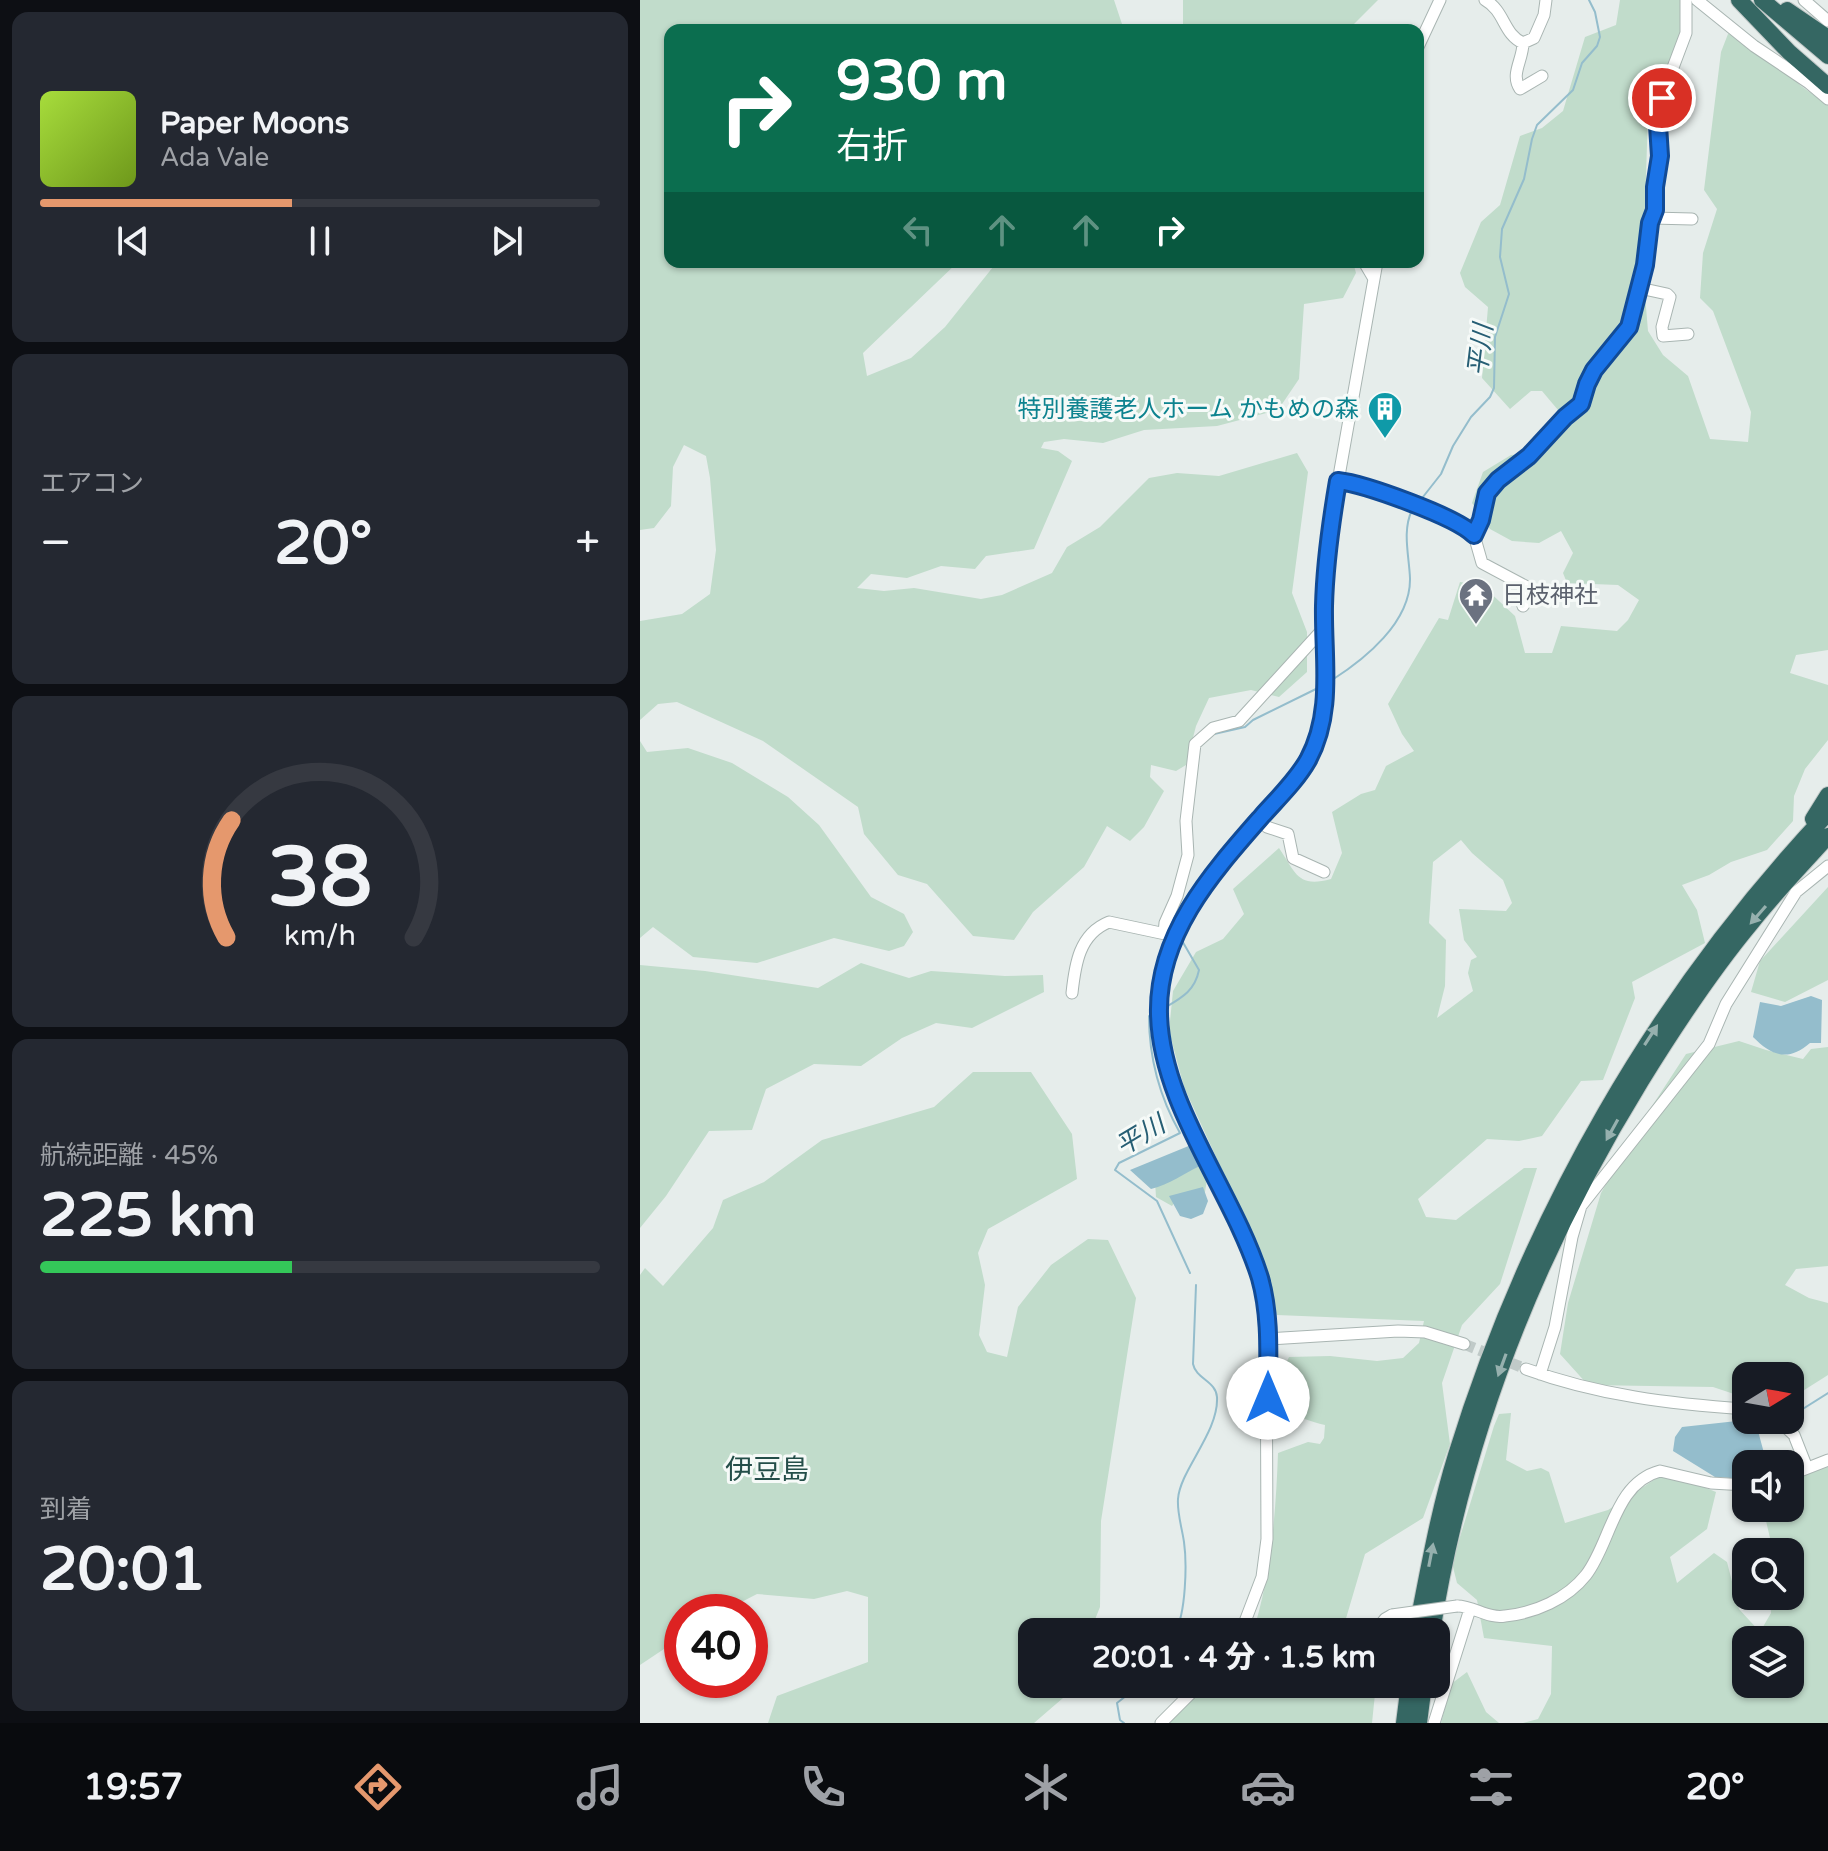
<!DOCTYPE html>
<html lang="ja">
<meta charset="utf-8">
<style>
body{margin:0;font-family:"Varela Round","Noto Sans JP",sans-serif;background:#242831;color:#f1f3f6;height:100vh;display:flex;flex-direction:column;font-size:30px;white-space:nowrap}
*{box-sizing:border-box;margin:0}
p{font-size:26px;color:#9ea1a6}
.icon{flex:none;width:44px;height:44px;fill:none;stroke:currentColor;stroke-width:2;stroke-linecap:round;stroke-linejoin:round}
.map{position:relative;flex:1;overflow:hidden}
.sheet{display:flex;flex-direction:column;gap:12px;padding:12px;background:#0d0f14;width:640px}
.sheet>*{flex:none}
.hud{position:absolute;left:24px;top:24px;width:760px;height:244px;border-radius:16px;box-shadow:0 2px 6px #0004;background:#0b6e4f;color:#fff;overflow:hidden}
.needle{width:52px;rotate:79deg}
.fabs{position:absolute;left:1092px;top:1362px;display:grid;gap:16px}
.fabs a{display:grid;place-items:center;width:72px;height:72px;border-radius:16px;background:#171b24;box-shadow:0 2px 6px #0004;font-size:40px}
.speed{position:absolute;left:24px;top:1594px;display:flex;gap:16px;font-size:40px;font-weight:700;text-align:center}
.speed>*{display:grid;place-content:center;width:104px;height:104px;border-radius:50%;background:#171b24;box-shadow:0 2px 6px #0004;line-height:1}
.speed .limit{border:12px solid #d22;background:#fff;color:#111}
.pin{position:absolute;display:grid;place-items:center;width:68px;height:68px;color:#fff;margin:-34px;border:4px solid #fff;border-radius:50%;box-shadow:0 2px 8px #0007}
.me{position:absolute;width:88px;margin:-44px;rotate:0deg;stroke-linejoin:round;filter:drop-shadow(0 0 6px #0008)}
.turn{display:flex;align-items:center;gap:28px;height:168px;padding:0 40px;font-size:36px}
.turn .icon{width:104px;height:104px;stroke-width:2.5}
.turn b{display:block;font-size:56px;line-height:68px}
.lanes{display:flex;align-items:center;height:76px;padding:0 40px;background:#0003;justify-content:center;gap:40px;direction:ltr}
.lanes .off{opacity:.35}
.big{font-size:60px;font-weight:800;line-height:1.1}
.sheet .tile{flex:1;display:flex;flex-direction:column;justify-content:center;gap:12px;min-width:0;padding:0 28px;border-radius:16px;background:#242831}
.sheet .dial{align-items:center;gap:0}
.dial svg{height:208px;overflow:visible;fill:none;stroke:#363941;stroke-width:7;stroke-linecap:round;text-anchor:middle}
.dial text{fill:#f1f3f6;stroke:none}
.song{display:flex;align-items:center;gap:24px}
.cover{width:96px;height:96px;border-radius:12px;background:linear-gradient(135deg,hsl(80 70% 55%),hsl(80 70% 35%))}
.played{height:8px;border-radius:4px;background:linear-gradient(90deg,#e5986d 45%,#363941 45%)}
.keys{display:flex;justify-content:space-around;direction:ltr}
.heat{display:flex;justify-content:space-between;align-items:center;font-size:44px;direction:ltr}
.charge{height:12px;border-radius:6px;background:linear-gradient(90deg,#34c759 45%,#363941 0)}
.trip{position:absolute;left:378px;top:1618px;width:432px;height:80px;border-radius:16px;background:#171b24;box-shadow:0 2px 6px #0004;font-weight:800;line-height:80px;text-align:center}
.dock{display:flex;height:128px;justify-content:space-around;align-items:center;background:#090b0e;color:#9ea1a6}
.dock .icon{width:56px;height:56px}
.dock .on{color:#e5986d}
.dock b{font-size:36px;color:#f1f3f6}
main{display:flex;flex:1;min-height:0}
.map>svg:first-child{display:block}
.green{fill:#c1dccb;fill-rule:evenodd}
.water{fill:#94bdcc}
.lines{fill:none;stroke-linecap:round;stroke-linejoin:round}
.stream{stroke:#94bdcc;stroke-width:2}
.minor-tunnel{stroke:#c0cac8;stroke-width:11;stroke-dasharray:11 5.5;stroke-linecap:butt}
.minor-casing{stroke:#a9b5b2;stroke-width:13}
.highway-casing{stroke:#c2c9c8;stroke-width:18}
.minor{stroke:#fff;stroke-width:11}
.highway{stroke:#356763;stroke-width:16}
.minor-bridge-casing{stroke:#a9b5b2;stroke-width:13;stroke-linecap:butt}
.minor-bridge{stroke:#fff;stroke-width:11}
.oneway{fill:#96b0ae}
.route-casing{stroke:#114b97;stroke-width:20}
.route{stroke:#1a73e8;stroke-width:14}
.labels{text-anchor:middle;stroke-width:6;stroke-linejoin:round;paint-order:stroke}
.culture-label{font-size:24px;fill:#0d838f;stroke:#f6faf8;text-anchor:end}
.worship-label{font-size:24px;fill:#5b616d;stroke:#f6faf8;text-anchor:start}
.water-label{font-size:26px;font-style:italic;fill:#265e74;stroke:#f6faf8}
.quarter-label{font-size:28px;fill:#244e49;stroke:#f6faf8}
</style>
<main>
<section class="sheet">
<div class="tile">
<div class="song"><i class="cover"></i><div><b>Paper Moons</b><p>Ada Vale</p></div></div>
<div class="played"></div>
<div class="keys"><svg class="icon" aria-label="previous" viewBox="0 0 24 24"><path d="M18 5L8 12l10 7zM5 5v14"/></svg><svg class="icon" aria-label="pause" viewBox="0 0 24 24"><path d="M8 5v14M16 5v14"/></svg><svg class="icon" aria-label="next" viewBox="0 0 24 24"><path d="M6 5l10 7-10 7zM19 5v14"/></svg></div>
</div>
<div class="tile"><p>エアコン</p>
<div class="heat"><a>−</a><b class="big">20°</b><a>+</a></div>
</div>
<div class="tile dial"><svg viewBox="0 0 100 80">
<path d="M14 69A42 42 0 1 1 86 69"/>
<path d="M14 69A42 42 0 0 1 16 24" stroke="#e5986d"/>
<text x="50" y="56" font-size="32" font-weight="700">38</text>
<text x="50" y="72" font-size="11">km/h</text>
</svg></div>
<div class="tile"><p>航続距離 · 45%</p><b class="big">225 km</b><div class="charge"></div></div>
<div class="tile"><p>到着</p><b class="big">20:01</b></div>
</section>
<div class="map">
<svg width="1188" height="1723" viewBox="0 0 1188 1723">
<rect width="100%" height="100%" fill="#e6edeb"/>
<path class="green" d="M0,0H474L484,30H30V262H318L223,353L227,376L271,358L305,327L357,262H713L716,273L703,298L664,304L659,379L638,410L577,426L504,430L463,443L424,439L404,442L401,448L418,451L432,461L394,549L346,556L335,569L301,566L267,578L231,574L217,588L244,591L274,588L341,599L362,595L412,573L427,547L460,527L509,478L537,473L579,476L657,453L668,472L652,593L667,632V672L639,697L611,690L569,698L556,726L546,765L536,771L511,765L510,777L524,791L504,827L490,841L467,826L444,867L393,912L374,940L333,936L287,884L258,875L224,834L218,807L123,741L37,702L18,704L0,720V621L42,614L70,594L76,550L70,478L66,456L44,445L33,467L31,506L14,528L0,530Z
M543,0H738L708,30H549L543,28Z
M980,0H1042L1041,35L1008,113L1003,271L1008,331L1023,355L1048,376L1070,439L1108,442L1111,412L1073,311L1060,298L1063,253L1077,209L1064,190L1081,52L1088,34L1112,37L1161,86L1188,105V650L1156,655L1150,673L1188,685V740L1165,769L1154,796L1153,821L1127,850L1091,862L1069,875L1042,885L1057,910L1065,943L992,982L995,998L963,1080L941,1081L902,1136L879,1141L847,1139L778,1199L786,1217L816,1220L884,1168H897L860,1284L822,1325L802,1383L810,1444L783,1518L725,1554L702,1632H613C631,1576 636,1511 638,1453L668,1442L680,1444L684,1438L685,1425C643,1415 628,1400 649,1357L690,1356L737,1361L763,1358L779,1343L784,1321L637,1315L621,1255L544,1087L529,1031L533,991L556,952L583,939L604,914L593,889L639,848C656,873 657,888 691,879L702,853L692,812L721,794L735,790L746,766L774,751L762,734L748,704L799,618L808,620L820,582L843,586L875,616L885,653H912L921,626L977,631L988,620L999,600L978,585L927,583L923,573L933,553L921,531L899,543L872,541L850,529L832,503L843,472L871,455L900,452L918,410L902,391H891L870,409L842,378L848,307L825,287L820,273L841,222L860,205L880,136L902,128L923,111L945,37L976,25ZM821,840L832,853L863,880L872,903L866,911L819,909L824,940L837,957L831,960L828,973L833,991L797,1018L805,986L806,940L789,923L793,862Z
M0,741L7,752L48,748L92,763L148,797L179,825L231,897L264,914L273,932L264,946L249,951L194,938L117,963L53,957L13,927L0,938Z
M1188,887V980L1145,1002L1111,992L1120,961Z
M221,963L269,978L291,971L365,976L403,975L404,992L332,1028L296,1023L262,1038L221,1066L174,1064L126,1089L112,1130L69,1131L26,1196L0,1228V965L65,971L178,988Z
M1099,1041L1126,1050L1163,1059L1171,1049L1188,1047V1266L1156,1269L1145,1285L1169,1298L1188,1303V1375L1150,1399V1376H1106V1398L1073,1387L948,1385L920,1354L928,1303L961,1193L999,1126L1046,1054Z
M333,1072H391L432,1134L437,1179L348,1229L338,1253L345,1285L339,1335L347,1352L367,1357L378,1307L411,1265L448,1239L468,1240L496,1298L461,1521L460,1607L450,1632H392V1684H428L423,1698L394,1723H128L137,1696L228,1662V1597L207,1591L174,1599L117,1594L82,1612H42V1637L0,1665V1275L5,1268L23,1286L73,1228L83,1200L124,1182L182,1140L294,1107Z
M556,1164H561L568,1173L565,1192L536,1200L532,1206L516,1197L515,1181Z
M871,1413L866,1460L887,1471L901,1468L909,1472L925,1523L968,1510L1020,1476L1044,1479L1076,1492L1067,1529L1030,1557L1037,1583L1074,1553L1087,1562L1099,1609L1120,1632L1131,1613L1130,1596H1150V1574L1155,1573L1158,1567L1150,1552L1130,1538L1123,1508H1150V1479L1188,1464V1723H883L898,1719L911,1694L912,1646L844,1638L837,1600L817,1583L812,1563L854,1426L859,1414ZM1106,1640H1150V1684H1106Z
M827,1672L846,1712L859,1723H801L811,1684Z
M568,1684H736L732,1723H528Z"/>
<path class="water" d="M1171,996L1182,1000L1181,1043H1170C1148,1062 1132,1056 1113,1037L1120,1002L1141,1006Z
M551,1145L560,1157V1166C543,1174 530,1184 511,1189L490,1170Z
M563,1187L568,1201L563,1214L551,1219L540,1216L529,1196Z
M1106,1420L1118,1431L1127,1464H1106V1479L1075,1477L1033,1451L1035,1437L1042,1427Z"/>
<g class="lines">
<path class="stream" d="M779,502L801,474L813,446L831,417L850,397L854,388L855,337L869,294L860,257L862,229L884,179L892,139L897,125L933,90L942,63L957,46L960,37L955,12L949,0
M692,680C725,659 771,622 770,578C769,555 762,531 772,510
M574,734L605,727L613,720L678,688
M533,926L532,921L541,899
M526,1007C543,997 555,990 559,970L541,939
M516,1012L509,1016C509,1059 519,1096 540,1133L479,1163L475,1170L517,1201L550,1273
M1150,1417L1188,1393
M1116,1432L1137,1424
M535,1632C546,1614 547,1563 544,1542C542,1528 537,1513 538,1499C540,1470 579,1432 577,1397C576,1381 556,1379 553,1364L556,1285
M484,1723L480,1720L477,1703L501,1684"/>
<path class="minor-tunnel" d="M824,1344L886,1369"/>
<g class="minor-casing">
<path id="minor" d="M845,0C865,11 863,34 883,43L894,38L904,15L906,0
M1057,0L1114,46L1169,83L1188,99
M1164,0L1188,21
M883,43C883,60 870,74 880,89L902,76
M778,47L800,0
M1012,218L1052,219
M724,262L734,279
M999,285L1004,289L1027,294L1030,297L1022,327L1023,336L1048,334
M698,481C726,485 816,517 834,535L841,520L847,493L858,480L889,456L925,417L941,404L947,384L954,370L992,320L1009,246L1010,223L1015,210V187L1020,156L1017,110L1046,33V0
M834,535L842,563L889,588L890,596L883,606
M619,819L627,827L648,834L653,858L684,872
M524,933L525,923L537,896L548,855L546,821L555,744L573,728L599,721L684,628
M432,993C435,965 439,934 469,922L530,935
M628,1339L758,1331L785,1332L824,1344
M886,1369C957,1395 1031,1404 1106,1409
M900,1374L915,1327L932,1237L941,1206L1069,1044L1086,1004L1156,892L1188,866
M1138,1420L1154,1435L1167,1468
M1150,1475L1188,1460
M817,1606C834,1606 848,1619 865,1616C895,1613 927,1599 946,1575C971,1543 974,1483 1020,1471L1071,1483L1106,1485
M601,1632L622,1577L627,1539L626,1306L609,1249L529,1076L521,1031L520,998L525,961L546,913L578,868L659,774L679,736L685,705L684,606L688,538L737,262
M735,1632L745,1619L752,1615
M521,1723L560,1684
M794,1723L830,1609"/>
</g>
<g class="highway-casing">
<path id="highway" d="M1099,0L1149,52L1188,86
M1122,0L1188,56
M1147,10L1188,38
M1173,819L1188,795
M776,1632C788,1573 798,1513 816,1455C890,1216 1016,995 1188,813
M792,1632C823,1436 897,1250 1001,1081C1035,1026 1071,971 1112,922C1136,892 1163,864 1188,836
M764,1723L769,1684
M779,1723L784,1684"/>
</g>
<use href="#minor" class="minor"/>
<use href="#highway" class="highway"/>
<g class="minor-bridge-casing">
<path id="minor-bridge" d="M752,1615L817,1606"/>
</g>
<use href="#minor-bridge" class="minor-bridge"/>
</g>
<defs><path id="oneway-solid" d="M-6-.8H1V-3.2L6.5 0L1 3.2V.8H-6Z" transform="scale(2)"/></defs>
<g class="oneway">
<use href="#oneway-solid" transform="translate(1118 915) rotate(131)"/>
<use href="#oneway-solid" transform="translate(1011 1035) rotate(-57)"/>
<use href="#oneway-solid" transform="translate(972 1130) rotate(119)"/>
<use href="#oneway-solid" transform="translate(862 1365) rotate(110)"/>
<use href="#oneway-solid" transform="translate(791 1555) rotate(-79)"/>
</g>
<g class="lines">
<g class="route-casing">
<path id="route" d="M628,1398C628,1358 631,1317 620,1278C593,1191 521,1106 519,1014C517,934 572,873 622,816C638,798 656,781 668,760C694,712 683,659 684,606C685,564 691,522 698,481C725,484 817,517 834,535L841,520L847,493L858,480L889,456L925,417L941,404L947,384L954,370L989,327L1005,265L1010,223L1015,210V187L1020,156L1017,110L1022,98"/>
</g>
<use href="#route" class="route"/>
</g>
<defs>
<g id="building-pin" transform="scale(1.8)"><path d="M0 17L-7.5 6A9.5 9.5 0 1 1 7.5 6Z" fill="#0f9aa8" stroke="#f6faf8"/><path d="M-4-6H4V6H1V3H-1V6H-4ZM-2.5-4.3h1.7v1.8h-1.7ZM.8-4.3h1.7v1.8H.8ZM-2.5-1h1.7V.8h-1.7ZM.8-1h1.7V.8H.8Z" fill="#fff"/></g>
<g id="temple-pin" transform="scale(1.8)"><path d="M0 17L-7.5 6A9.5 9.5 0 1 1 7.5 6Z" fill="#6b7280" stroke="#f6faf8"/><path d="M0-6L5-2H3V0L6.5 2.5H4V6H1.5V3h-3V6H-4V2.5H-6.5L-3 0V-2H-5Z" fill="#fff"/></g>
</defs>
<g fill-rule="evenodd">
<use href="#building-pin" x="745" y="409"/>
<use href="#temple-pin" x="836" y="595"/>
</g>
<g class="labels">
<g class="culture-label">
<text x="719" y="417">特別養護老人ホーム かもめの森</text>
</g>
<g class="worship-label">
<text x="862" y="603">日枝神社</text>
</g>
<g class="water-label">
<text transform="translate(840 350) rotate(-83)" y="9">平川</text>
<text transform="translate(500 1135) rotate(-31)" y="9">平川</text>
</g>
<g class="quarter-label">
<text x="127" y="1479">伊豆島</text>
</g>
</g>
</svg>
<div class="fabs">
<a><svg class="needle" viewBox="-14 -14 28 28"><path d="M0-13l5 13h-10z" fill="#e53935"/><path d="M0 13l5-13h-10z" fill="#9ea1a6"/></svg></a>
<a><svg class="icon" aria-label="sound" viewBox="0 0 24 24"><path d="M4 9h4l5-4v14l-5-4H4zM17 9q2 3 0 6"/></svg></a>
<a><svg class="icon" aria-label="search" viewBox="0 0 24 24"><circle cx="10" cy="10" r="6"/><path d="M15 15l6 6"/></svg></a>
<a><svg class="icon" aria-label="layers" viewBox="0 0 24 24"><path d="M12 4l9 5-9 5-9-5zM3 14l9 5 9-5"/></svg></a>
</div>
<div class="speed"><div class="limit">40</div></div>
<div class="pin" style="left:1022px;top:98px;background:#d93025"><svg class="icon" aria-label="arrive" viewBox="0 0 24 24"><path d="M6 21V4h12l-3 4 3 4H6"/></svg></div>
<svg class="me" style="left:628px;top:1398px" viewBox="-20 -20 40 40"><circle r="19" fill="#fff"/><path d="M0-13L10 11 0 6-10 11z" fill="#1a73e8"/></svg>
<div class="trip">20:01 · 4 分 · 1.5 km</div>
<div class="hud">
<div class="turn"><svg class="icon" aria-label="right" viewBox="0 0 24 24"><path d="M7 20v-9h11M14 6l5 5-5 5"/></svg><div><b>930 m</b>右折</div></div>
<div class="lanes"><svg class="icon off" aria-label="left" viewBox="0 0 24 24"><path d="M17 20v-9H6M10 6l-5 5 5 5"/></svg><svg class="icon off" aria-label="ahead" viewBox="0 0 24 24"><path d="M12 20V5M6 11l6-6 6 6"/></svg><svg class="icon off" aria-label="ahead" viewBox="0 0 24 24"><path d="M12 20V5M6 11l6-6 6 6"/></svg><svg class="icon" aria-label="right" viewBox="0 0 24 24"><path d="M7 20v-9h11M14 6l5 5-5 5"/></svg></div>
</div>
</div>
</main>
<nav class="dock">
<b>19:57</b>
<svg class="icon on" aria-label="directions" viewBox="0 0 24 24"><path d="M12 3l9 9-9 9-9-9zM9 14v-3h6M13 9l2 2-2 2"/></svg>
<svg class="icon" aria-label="music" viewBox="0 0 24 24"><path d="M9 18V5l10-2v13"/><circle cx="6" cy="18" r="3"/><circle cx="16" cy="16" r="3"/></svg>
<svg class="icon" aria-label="phone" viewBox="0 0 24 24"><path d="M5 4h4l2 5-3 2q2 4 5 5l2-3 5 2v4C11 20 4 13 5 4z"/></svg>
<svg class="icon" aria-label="climate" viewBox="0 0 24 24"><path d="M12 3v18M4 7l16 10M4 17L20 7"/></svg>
<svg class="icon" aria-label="car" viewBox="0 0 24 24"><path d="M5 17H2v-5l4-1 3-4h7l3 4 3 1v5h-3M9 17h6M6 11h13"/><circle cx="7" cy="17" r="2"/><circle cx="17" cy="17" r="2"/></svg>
<svg class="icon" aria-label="filters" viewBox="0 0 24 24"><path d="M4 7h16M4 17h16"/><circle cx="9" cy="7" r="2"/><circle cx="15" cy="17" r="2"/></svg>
<b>20°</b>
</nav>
